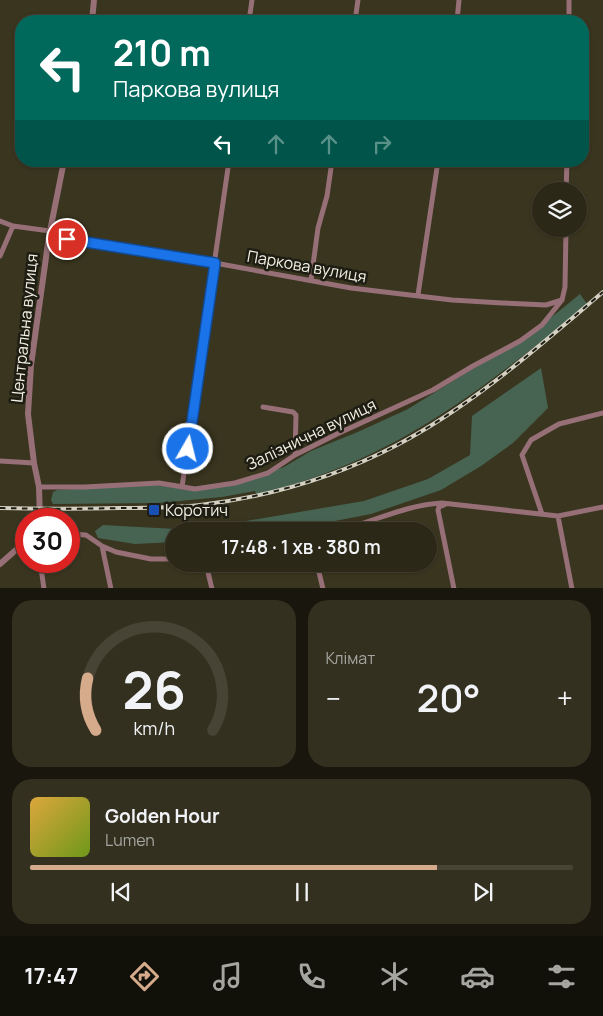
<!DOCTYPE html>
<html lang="uk">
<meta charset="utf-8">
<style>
body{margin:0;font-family:Manrope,sans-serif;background:#333020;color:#f1f3f6;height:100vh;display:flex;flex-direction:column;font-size:19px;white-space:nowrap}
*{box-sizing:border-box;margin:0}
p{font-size:16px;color:#a6a6a1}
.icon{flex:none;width:28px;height:28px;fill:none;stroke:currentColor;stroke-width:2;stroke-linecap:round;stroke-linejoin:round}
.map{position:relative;height:588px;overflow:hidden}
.side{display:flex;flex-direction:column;gap:12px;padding:12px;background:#18160d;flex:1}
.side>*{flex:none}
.top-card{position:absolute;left:15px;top:15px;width:574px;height:152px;border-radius:20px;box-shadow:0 1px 4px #0004,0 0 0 1px #474436;background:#00695c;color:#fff;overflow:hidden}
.fabs{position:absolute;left:532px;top:182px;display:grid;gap:10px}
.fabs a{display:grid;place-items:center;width:55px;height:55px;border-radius:50%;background:#2b2817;box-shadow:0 1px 4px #0004,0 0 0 1px #474436;font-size:25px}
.speed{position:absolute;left:15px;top:508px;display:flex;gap:10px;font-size:25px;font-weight:700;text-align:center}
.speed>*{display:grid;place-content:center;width:65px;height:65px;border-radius:50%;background:#2b2817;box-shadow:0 1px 4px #0004,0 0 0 1px #474436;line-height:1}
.speed .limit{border:8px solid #d22;background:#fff;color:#111}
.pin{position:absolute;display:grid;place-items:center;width:42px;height:42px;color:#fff;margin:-21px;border:2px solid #fff;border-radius:50%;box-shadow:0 1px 5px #0007}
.me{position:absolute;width:55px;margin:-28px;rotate:8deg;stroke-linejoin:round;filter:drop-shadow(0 0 4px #0008)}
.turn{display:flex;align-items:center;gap:18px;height:105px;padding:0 15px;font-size:22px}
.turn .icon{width:65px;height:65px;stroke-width:2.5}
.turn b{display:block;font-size:35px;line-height:42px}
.lanes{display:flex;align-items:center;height:48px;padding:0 15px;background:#0003;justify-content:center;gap:25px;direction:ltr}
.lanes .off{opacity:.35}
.big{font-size:38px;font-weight:600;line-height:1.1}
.side .card{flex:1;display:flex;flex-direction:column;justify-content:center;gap:8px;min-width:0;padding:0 18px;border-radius:20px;background:#333020}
.side .dial{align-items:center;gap:0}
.dial svg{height:130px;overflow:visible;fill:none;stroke:#474436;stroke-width:7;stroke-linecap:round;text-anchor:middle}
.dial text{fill:#f1f3f6;stroke:none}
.song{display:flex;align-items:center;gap:15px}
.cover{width:60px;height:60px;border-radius:8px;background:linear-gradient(135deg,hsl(40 70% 55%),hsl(80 70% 35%))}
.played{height:5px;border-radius:2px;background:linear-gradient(90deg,#d6ab8b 75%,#474436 75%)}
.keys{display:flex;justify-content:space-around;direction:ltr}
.heat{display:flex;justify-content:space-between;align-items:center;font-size:28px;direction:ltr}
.side .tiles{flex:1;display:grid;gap:12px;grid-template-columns:1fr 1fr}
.card:last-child{grid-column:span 2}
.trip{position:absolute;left:165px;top:522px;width:272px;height:50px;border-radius:25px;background:#2b2817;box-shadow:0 1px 4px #0004,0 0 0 1px #474436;font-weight:600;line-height:50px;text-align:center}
.tab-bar{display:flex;height:80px;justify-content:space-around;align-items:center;background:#111009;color:#a6a6a1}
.tab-bar .icon{width:35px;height:35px}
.tab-bar .selected{color:#d6ab8b}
.tab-bar b{font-size:22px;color:#f1f3f6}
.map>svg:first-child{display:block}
.green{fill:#476453}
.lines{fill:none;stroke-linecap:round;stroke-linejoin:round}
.minor{stroke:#976f77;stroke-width:5}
.tertiary{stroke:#976f77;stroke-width:6}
.rail-casing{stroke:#d4d1c3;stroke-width:4}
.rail{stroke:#1e1d13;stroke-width:2;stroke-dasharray:5.5;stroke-linecap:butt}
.route-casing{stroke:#114b97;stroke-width:12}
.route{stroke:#1a73e8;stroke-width:9}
.transit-dot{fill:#1a4fb4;stroke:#1e1d13;stroke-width:2}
.labels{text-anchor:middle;stroke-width:5;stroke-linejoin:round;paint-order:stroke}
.street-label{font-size:16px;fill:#f1efe2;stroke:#1e1d13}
.poi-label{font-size:16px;fill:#f1efe2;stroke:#1e1d13;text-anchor:start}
</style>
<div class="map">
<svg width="603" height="589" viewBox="0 0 603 589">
<rect width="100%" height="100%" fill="#39351f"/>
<path class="green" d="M580,294L587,304C503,373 422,439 318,476C298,483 278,491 256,495L255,491L222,497L158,503L53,504L51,500L53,492L57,490L157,485L186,488L250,479L284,467L311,451L360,431L408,409L537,329Z
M541,368L548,408L513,443L481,466L441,490L371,514L283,531H174V542L135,544L98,538L95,531L103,525L193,530L364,501L428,479L470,455L472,416Z"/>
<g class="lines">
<path class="minor" d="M249,21L252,0
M355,21L358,0
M457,21L459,0
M569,21V0
M566,191L567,161
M0,221L13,226L50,231
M49,236L215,263L351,288L452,300L502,303L546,305L562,300
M0,256L13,226
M311,280L318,228L327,196L332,161
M418,295L438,161
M263,407L293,412L296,415L295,455
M0,461L34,463
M39,487H85L159,483L195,489L235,483L268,473L295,455L337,434L433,390L473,366L520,341L542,325L562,300L565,287L566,229
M182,487L229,161
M444,505L439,507L438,510L454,589
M542,514L522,455L531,440L559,424L603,413
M558,516L572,589
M335,531C372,523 404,505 442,503L558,516L603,507
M69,534L86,535L102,546L116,552L151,559H174
M102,546L111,589
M40,561L44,589
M206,564L212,589
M317,564L323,589"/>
<path class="tertiary" d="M92,21L94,0
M40,519L39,487L34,463L28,414L31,365L49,236L64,161
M0,564L26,541"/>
<g class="rail-casing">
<path id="rail" d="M0,508C40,509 80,509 121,508C147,508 174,508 200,505C268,497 336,477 397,445C473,405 538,347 603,292"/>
</g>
<use href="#rail" class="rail"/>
</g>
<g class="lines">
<g class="route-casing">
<path id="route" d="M67,239L215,263L188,449"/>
</g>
<use href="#route" class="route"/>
</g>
<rect class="transit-dot" x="148" y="504" width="12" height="12" rx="2.5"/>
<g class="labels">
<g class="street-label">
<text transform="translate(307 266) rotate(10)" y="6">Паркова вулиця</text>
<text transform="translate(24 328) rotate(-84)" y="6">Центральна вулиця</text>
<text transform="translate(311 434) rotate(-26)" y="6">Залізнична вулиця</text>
</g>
<g class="poi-label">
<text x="165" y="516">Коротич</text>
</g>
</g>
</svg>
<div class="fabs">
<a><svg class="icon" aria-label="layers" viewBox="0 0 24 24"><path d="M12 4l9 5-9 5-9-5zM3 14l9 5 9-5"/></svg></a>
</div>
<div class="speed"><div class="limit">30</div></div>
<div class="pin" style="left:67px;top:239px;background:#d93025"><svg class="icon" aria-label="arrive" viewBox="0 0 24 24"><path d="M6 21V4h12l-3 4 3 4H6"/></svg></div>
<svg class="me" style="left:188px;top:449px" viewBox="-20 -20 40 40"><circle r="17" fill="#1a73e8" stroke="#fff" stroke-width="3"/><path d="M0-11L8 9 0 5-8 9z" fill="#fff"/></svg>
<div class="trip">17:48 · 1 хв · 380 m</div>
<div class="top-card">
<div class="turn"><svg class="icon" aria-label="left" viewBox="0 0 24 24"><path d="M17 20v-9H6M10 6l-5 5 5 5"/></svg><div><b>210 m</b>Паркова вулиця</div></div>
<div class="lanes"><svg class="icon" aria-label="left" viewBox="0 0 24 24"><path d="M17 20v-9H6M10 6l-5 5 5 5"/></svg><svg class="icon off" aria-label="ahead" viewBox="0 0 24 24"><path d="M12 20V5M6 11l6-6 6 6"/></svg><svg class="icon off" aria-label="ahead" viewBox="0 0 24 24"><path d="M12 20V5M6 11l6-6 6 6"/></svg><svg class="icon off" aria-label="right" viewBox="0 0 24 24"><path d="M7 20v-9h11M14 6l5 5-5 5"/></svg></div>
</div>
</div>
<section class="side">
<div class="tiles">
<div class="card dial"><svg viewBox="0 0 100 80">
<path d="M14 69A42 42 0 1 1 86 69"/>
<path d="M14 69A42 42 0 0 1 9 37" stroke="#d6ab8b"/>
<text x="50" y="56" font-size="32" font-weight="700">26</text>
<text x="50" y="72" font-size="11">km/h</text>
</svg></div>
<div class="card"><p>Клімат</p>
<div class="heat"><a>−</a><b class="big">20°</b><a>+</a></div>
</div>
<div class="card">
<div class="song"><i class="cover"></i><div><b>Golden Hour</b><p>Lumen</p></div></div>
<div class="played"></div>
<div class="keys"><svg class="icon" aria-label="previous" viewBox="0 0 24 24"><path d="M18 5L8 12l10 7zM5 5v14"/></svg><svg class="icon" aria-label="pause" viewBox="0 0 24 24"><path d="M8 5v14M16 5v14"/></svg><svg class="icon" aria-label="next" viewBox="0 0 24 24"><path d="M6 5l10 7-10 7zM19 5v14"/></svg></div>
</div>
</div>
</section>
<nav class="tab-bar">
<b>17:47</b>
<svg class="icon selected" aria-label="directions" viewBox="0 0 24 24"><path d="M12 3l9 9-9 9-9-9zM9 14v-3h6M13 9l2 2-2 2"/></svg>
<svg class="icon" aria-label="music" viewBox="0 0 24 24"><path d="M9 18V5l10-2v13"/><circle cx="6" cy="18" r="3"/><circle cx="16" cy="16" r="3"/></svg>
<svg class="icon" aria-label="phone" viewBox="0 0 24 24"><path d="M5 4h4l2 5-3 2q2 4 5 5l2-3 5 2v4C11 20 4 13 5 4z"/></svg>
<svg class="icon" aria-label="climate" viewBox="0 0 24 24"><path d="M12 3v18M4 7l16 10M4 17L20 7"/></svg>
<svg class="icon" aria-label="car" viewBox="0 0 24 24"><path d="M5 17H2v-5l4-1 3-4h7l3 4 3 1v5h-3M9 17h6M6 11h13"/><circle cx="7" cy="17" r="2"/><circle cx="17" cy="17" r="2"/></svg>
<svg class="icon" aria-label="filters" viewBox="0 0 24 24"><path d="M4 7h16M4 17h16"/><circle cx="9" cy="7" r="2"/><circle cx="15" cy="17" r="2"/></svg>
</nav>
